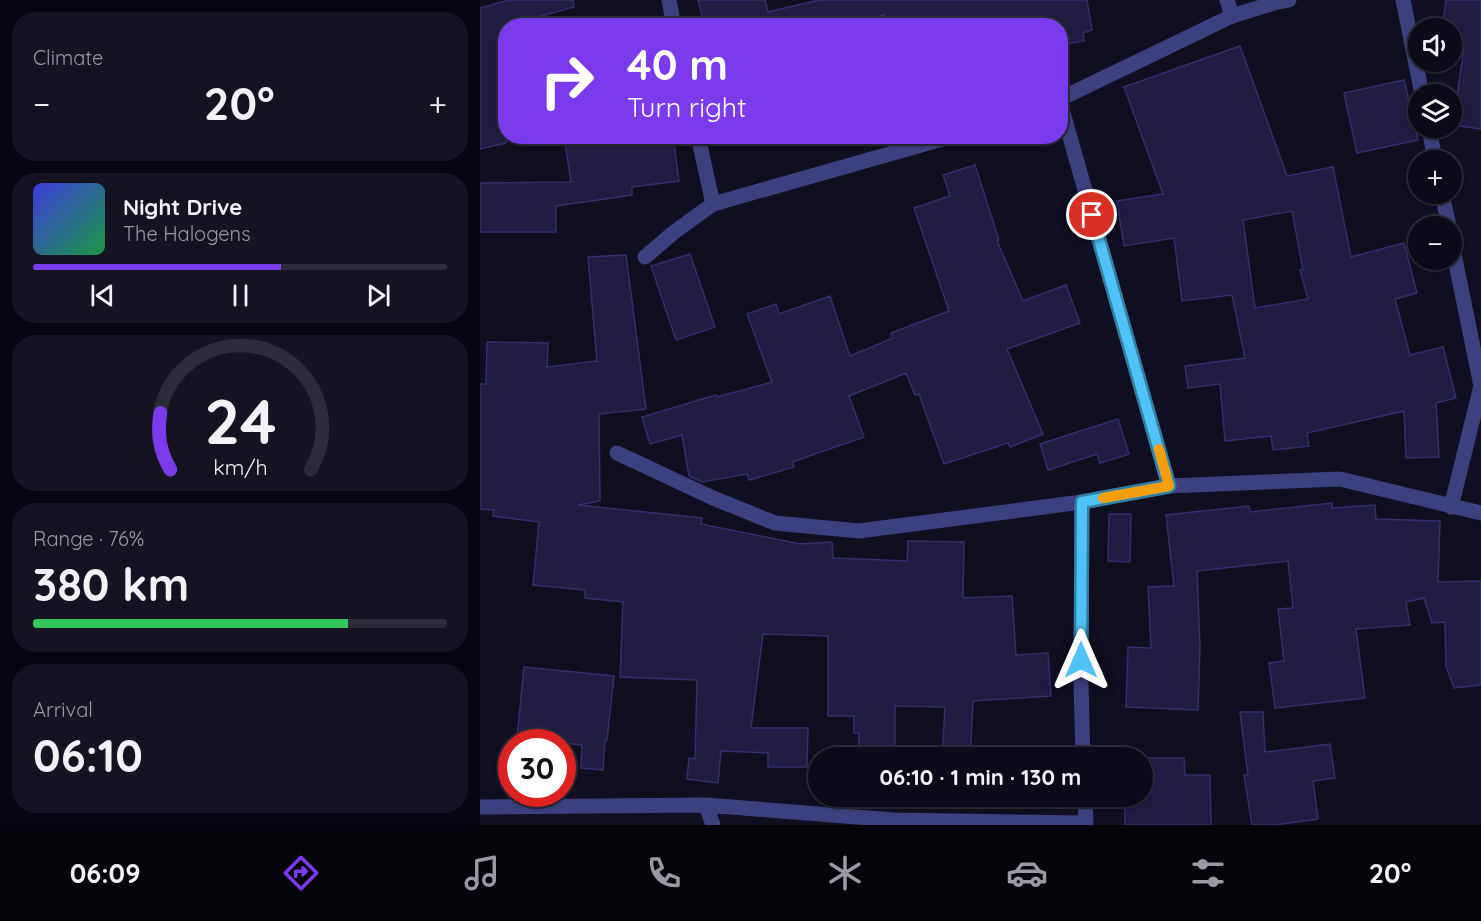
<!DOCTYPE html>
<meta charset="utf-8">
<style>
body{margin:0;font-family:Quicksand,sans-serif;background:#151322;color:#f1f3f6;height:100vh;display:flex;flex-direction:column;font-size:22px;white-space:nowrap}
*{box-sizing:border-box;margin:0}
p{font-size:20px;color:#9a9aa2}
.icon{flex:none;width:33px;height:33px;fill:none;stroke:currentColor;stroke-width:2;stroke-linecap:round;stroke-linejoin:round}
.map{position:relative;flex:1;overflow:hidden}
.side{display:flex;flex-direction:column;gap:12px;padding:12px;background:#07060e;width:480px}
.side>*{flex:none}
.guide{position:absolute;left:18px;top:18px;width:570px;height:126px;border-radius:24px;box-shadow:0 2px 4px #0004,0 0 0 2px #2c2b38;background:#7c3aed;color:#fff;overflow:hidden}
.buttons{position:absolute;left:928px;top:18px;display:grid;gap:12px}
.buttons a{display:grid;place-items:center;width:54px;height:54px;border-radius:50%;background:#0c0a19;box-shadow:0 2px 4px #0004,0 0 0 2px #2c2b38;font-size:30px}
.speed{position:absolute;left:18px;top:729px;display:flex;gap:12px;font-size:30px;font-weight:700;text-align:center}
.speed>*{display:grid;place-content:center;width:78px;height:78px;border-radius:50%;background:#0c0a19;box-shadow:0 2px 4px #0004,0 0 0 2px #2c2b38;line-height:1}
.speed .limit{border:9px solid #d22;background:#fff;color:#111}
.pin{position:absolute;display:grid;place-items:center;width:51px;height:51px;color:#fff;margin:-26px;border:3px solid #fff;border-radius:50%;box-shadow:0 2px 6px #0007}
.me{position:absolute;width:66px;margin:-33px;rotate:0deg;stroke-linejoin:round;filter:drop-shadow(0 0 4px #0008)}
.turn{display:flex;align-items:center;gap:21px;height:126px;padding:0 30px;font-size:27px}
.turn .icon{width:78px;height:78px;stroke-width:2.5}
.turn b{display:block;font-size:42px;line-height:51px}
.big{font-size:45px;font-weight:700;line-height:1.1}
.side .tile{flex:1;display:flex;flex-direction:column;justify-content:center;gap:9px;min-width:0;padding:0 21px;border-radius:24px;background:#151322}
.side .dial{align-items:center;gap:0}
.dial svg{height:156px;overflow:visible;fill:none;stroke:#2c2b38;stroke-width:7;stroke-linecap:round;text-anchor:middle}
.dial text{fill:#f1f3f6;stroke:none}
.song{display:flex;align-items:center;gap:18px}
.cover{width:72px;height:72px;border-radius:9px;background:linear-gradient(135deg,hsl(240 70% 55%),hsl(140 70% 35%))}
.played{height:6px;border-radius:3px;background:linear-gradient(90deg,#7c3aed 60%,#2c2b38 60%)}
.keys{display:flex;justify-content:space-around;direction:ltr}
.heat{display:flex;justify-content:space-between;align-items:center;font-size:33px;direction:ltr}
.charge{height:9px;border-radius:4px;background:linear-gradient(90deg,#34c759 76%,#2c2b38 0)}
.trip{position:absolute;left:328px;top:747px;width:345px;height:60px;border-radius:30px;background:#0c0a19;box-shadow:0 2px 4px #0004,0 0 0 2px #2c2b38;font-weight:700;line-height:60px;text-align:center}
.menu{display:flex;height:96px;justify-content:space-around;align-items:center;background:#05040a;color:#9a9aa2}
.menu .icon{width:42px;height:42px}
.menu .current{color:#7c3aed}
.menu b{font-size:27px;color:#f1f3f6}
main{display:flex;flex:1;min-height:0}
.map>svg:first-child{display:block}
.building{fill:#1f1b41;stroke:#342f6c;stroke-width:1.5;fill-rule:evenodd}
.lines{fill:none;stroke-linecap:round;stroke-linejoin:round}
.minor{stroke:#3c407e;stroke-width:15}
.route-casing{stroke:#337fa1;stroke-width:15}
.route{stroke:#4fc3f7;stroke-width:10}
.slow{stroke:#f59e0b;stroke-width:10}
</style>
<main>
<section class="side">
<div class="tile"><p>Climate</p>
<div class="heat"><a>−</a><b class="big">20°</b><a>+</a></div>
</div>
<div class="tile">
<div class="song"><i class="cover"></i><div><b>Night Drive</b><p>The Halogens</p></div></div>
<div class="played"></div>
<div class="keys"><svg class="icon" aria-label="previous" viewBox="0 0 24 24"><path d="M18 5L8 12l10 7zM5 5v14"/></svg><svg class="icon" aria-label="pause" viewBox="0 0 24 24"><path d="M8 5v14M16 5v14"/></svg><svg class="icon" aria-label="next" viewBox="0 0 24 24"><path d="M6 5l10 7-10 7zM19 5v14"/></svg></div>
</div>
<div class="tile dial"><svg viewBox="0 0 100 80">
<path d="M14 69A42 42 0 1 1 86 69"/>
<path d="M14 69A42 42 0 0 1 9 40" stroke="#7c3aed"/>
<text x="50" y="56" font-size="32" font-weight="700">24</text>
<text x="50" y="72" font-size="11">km/h</text>
</svg></div>
<div class="tile"><p>Range · 76%</p><b class="big">380 km</b><div class="charge"></div></div>
<div class="tile"><p>Arrival</p><b class="big">06:10</b></div>
</section>
<div class="map">
<svg width="1001" height="825" viewBox="0 0 1001 825">
<rect width="100%" height="100%" fill="#100e21"/>
<path class="building" d="M29,0H93L94,7L47,20L48,26H26V143L0,149V8Z
M218,0H285L288,12L339,0H607L612,30L603,33L604,41L580,45V26H406L404,15L359,26H225Z
M966,0H1001V129L973,125L984,47L972,46V28H962Z
M760,46L807,176L853,167L871,257L924,243L937,293L915,299L930,355L963,347L976,398L956,403L959,457L926,458L924,411L827,433L829,446L793,450L791,436L745,441L740,384L708,388L705,366L765,358L752,295L702,301L694,238L644,246L637,201L683,194L644,87ZM812,211L823,270H820L828,299L775,308L763,220Z
M924,80L938,140L877,153L864,93Z
M84,136H193L199,181L152,187V195L76,206V232H0V183L91,182Z
M495,165L519,240L517,241L543,301L586,285L600,323L527,349L563,434L530,447L528,443L464,464L439,394L435,395L426,373L369,396L384,437L312,462L314,467L269,480L267,474L222,482L209,476L202,435L170,444L162,417L236,395L237,397L292,382L267,314L296,304L299,314L350,296L370,356L413,338L411,333L469,311L434,208L470,196L463,175Z
M210,254L235,327L196,340L171,266Z
M146,255L166,409L119,414L120,501L98,505L222,518L221,524L320,544L352,542L353,558L427,561L428,541L484,542L483,598L532,596L536,655L568,653L571,696L493,701L490,758H462L465,707L415,706V758H379V733H374V716H348V636L283,634L271,728H328L327,767H288V753L241,751L238,783L207,779L209,758L215,759L217,680L140,677L143,602L105,598V590L53,585L59,522L13,516L14,510L0,509V384H6L7,342L68,343L67,367L117,361L108,257Z
M638,419L649,454L620,463L617,454L568,470L560,444Z
M852,503V508L895,505L896,519L960,521L958,582L1001,581V685L974,688L966,666L965,622L952,623L944,598L926,602L930,625L876,629L885,698L795,708L789,663L804,661L798,609L813,608L808,561L717,571L720,646L718,710L646,707L648,647L671,648L668,587L694,586L686,515L769,506L770,512Z
M629,514H651L650,562L628,561Z
M44,667L134,676L127,740H125L123,770L101,768L102,745L37,738Z
M760,712H783L785,752L850,744L855,778L833,781L838,819L794,825H772L764,775H768Z
M667,758H704L705,775H730L731,825H645V796H663V775H668Z"/>
<g class="lines">
<path class="minor" d="M189,0L194,26
M747,0L752,16
M923,0L942,94
M580,99L752,16L794,3L809,0
M580,102L689,486
M949,128L955,160
M218,136L233,204
M962,194L969,226
M165,257L193,233L233,204L473,136
M137,453L233,498L295,523L379,531L602,502L689,486L860,479L1001,513
M602,502L601,683L603,758
M971,507L1001,386L972,244
M605,796L606,825
M226,805L233,825
M0,807L226,805L414,820L605,823"/>
</g>
<g class="lines">
<g class="route-casing">
<path id="route" d="M601,660L602,502L689,486L612,215"/>
</g>
<use href="#route" class="route"/>
<path class="slow" d="M623,498L689,486L679,449"/>
</g>
</svg>
<div class="buttons">
<a><svg class="icon" aria-label="sound" viewBox="0 0 24 24"><path d="M4 9h4l5-4v14l-5-4H4zM17 9q2 3 0 6"/></svg></a>
<a><svg class="icon" aria-label="layers" viewBox="0 0 24 24"><path d="M12 4l9 5-9 5-9-5zM3 14l9 5 9-5"/></svg></a>
<a>+</a>
<a>−</a>
</div>
<div class="speed"><div class="limit">30</div></div>
<div class="pin" style="left:612px;top:215px;background:#d93025"><svg class="icon" aria-label="arrive" viewBox="0 0 24 24"><path d="M6 21V4h12l-3 4 3 4H6"/></svg></div>
<svg class="me" style="left:601px;top:660px" viewBox="-20 -20 40 40"><path d="M0-17L14 15 0 8-14 15z" fill="#4fc3f7" stroke="#fff" stroke-width="4"/></svg>
<div class="trip">06:10 · 1 min · 130 m</div>
<div class="guide">
<div class="turn"><svg class="icon" aria-label="right" viewBox="0 0 24 24"><path d="M7 20v-9h11M14 6l5 5-5 5"/></svg><div><b>40 m</b>Turn right</div></div>
</div>
</div>
</main>
<nav class="menu">
<b>06:09</b>
<svg class="icon current" aria-label="directions" viewBox="0 0 24 24"><path d="M12 3l9 9-9 9-9-9zM9 14v-3h6M13 9l2 2-2 2"/></svg>
<svg class="icon" aria-label="music" viewBox="0 0 24 24"><path d="M9 18V5l10-2v13"/><circle cx="6" cy="18" r="3"/><circle cx="16" cy="16" r="3"/></svg>
<svg class="icon" aria-label="phone" viewBox="0 0 24 24"><path d="M5 4h4l2 5-3 2q2 4 5 5l2-3 5 2v4C11 20 4 13 5 4z"/></svg>
<svg class="icon" aria-label="climate" viewBox="0 0 24 24"><path d="M12 3v18M4 7l16 10M4 17L20 7"/></svg>
<svg class="icon" aria-label="car" viewBox="0 0 24 24"><path d="M5 17H2v-5l4-1 3-4h7l3 4 3 1v5h-3M9 17h6M6 11h13"/><circle cx="7" cy="17" r="2"/><circle cx="17" cy="17" r="2"/></svg>
<svg class="icon" aria-label="filters" viewBox="0 0 24 24"><path d="M4 7h16M4 17h16"/><circle cx="9" cy="7" r="2"/><circle cx="15" cy="17" r="2"/></svg>
<b>20°</b>
</nav>
